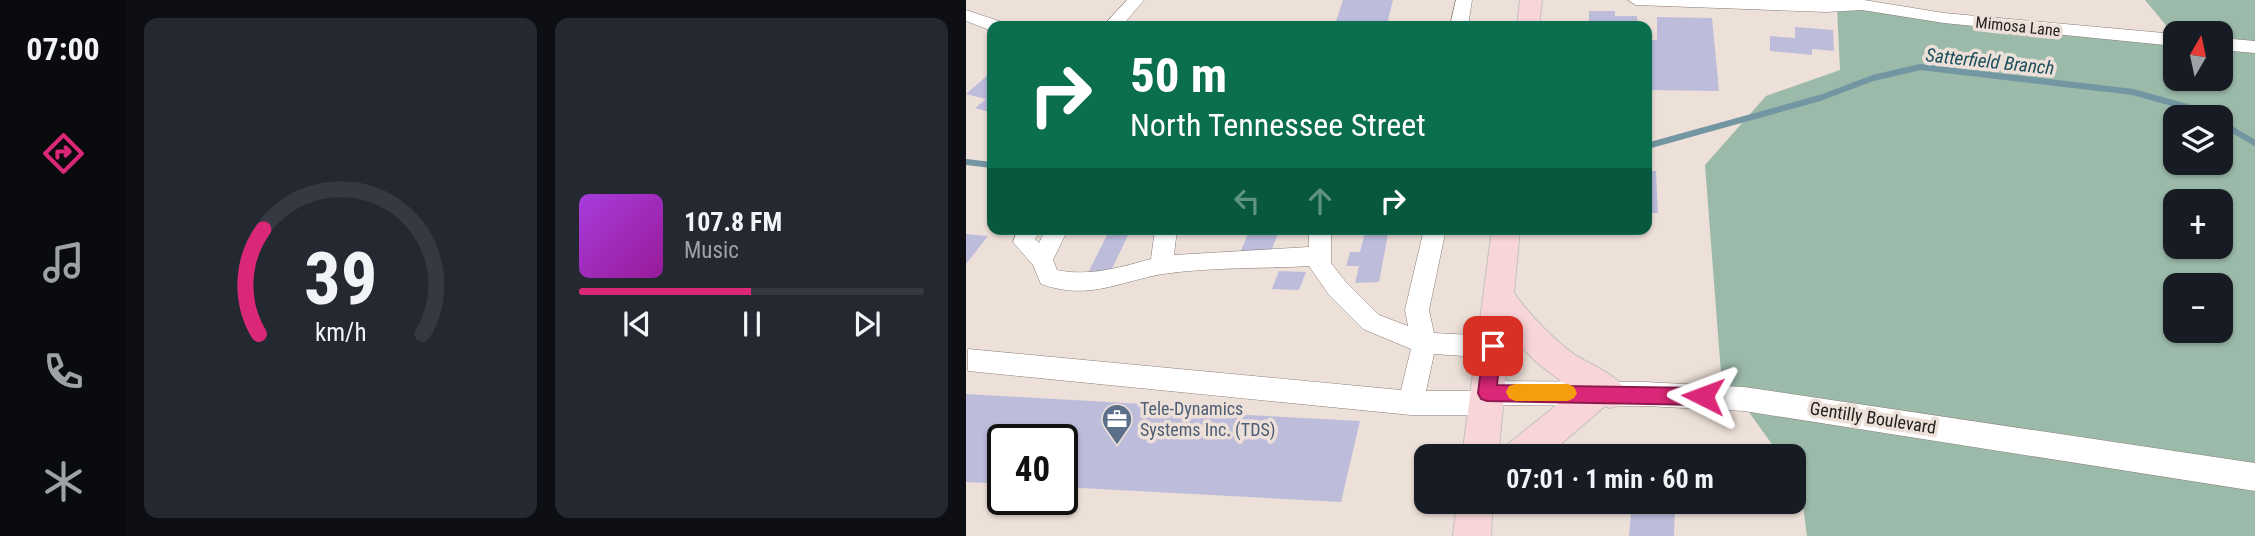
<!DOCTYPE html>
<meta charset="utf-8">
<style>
body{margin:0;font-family:"Roboto Condensed",sans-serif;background:#242831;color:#f1f3f6;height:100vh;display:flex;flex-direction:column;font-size:26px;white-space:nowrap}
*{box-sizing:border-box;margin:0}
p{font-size:23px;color:#9ea1a6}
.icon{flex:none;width:38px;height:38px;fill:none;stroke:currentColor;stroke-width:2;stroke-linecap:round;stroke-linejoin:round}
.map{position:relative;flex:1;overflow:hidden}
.panel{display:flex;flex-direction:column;gap:18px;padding:18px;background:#0d0f14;width:840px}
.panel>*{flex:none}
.banner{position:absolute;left:21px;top:21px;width:665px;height:214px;border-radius:14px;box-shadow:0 2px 5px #0004;background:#0b6e4f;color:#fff;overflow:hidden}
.needle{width:46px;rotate:9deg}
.tools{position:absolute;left:1197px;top:21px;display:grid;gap:14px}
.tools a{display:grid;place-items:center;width:70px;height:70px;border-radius:14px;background:#171b24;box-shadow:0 2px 5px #0004;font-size:35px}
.speed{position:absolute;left:21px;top:424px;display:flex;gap:14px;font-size:35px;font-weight:700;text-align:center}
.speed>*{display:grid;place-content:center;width:91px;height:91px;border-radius:50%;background:#171b24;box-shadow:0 2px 5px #0004;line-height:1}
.speed .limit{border:4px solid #111;border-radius:10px;background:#fff;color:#111}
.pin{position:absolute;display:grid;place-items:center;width:60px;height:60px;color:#fff;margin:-30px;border-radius:14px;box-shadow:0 4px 10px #0006}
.me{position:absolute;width:77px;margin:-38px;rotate:273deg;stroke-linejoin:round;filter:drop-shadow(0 0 5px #0008)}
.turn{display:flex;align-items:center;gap:24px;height:147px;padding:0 28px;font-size:32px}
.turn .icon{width:91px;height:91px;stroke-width:2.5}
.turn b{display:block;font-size:49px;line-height:60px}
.lanes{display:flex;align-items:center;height:66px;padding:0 28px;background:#0003;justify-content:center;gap:35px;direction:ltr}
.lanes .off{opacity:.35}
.panel .tile{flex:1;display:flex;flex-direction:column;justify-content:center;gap:10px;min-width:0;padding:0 24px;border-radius:14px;background:#242831}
.panel .dial{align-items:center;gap:0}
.dial svg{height:182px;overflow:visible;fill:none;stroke:#363941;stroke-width:7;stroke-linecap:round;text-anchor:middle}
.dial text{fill:#f1f3f6;stroke:none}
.song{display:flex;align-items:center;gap:21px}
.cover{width:84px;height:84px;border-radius:10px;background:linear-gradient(135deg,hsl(280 70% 55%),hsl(300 70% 35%))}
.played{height:7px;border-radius:4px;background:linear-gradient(90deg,#db2777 50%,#363941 50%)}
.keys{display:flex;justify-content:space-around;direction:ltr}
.panel .tiles{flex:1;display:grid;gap:18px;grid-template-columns:repeat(2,1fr)}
.trip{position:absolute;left:448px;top:444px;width:392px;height:70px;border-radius:14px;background:#171b24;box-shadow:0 2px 5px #0004;font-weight:700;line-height:70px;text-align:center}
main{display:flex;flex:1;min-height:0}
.menu{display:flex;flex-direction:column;width:126px;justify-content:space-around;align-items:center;background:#090b0e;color:#9ea1a6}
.menu .icon{width:49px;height:49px}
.menu .current{color:#db2777}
.menu b{font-size:32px;color:#f1f3f6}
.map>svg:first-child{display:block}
.green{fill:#9bbaa9;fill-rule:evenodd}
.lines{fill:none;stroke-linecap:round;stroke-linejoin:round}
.stream{stroke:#7296a2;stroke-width:6}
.building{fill:#bdbcdb}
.minor-casing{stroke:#887c76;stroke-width:1}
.major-casing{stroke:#c2c1c0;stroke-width:2}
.minor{fill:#fff;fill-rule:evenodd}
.major{fill:#f8d5d8;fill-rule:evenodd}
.route{fill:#db2777;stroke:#8e194d;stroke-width:2}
.slow{fill:#f59e0b}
.labels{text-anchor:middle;stroke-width:7;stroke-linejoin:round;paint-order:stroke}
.far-street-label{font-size:16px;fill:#25211e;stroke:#ede0d8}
.service-label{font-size:18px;fill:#4e5e75;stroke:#ede0d8;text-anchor:start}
.street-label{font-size:18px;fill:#25211e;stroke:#ede0d8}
.water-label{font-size:19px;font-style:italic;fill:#1b4f5d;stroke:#ede0d8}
</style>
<main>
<nav class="menu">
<b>07:00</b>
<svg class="icon current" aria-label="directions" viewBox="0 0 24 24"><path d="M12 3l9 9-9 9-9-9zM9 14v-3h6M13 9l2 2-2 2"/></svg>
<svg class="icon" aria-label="music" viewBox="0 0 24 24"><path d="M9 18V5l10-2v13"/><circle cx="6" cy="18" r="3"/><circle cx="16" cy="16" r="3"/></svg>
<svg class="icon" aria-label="phone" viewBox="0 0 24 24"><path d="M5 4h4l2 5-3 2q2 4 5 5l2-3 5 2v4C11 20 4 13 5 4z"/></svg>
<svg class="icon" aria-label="climate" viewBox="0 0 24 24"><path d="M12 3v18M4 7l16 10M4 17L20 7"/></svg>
</nav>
<section class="panel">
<div class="tiles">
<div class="tile dial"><svg viewBox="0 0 100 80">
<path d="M14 69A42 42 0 1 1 86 69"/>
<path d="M14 69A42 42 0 0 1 16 23" stroke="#db2777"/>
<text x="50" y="56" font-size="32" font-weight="700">39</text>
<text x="50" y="72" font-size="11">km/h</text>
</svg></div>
<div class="tile">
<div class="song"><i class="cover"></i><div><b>107.8 FM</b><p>Music</p></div></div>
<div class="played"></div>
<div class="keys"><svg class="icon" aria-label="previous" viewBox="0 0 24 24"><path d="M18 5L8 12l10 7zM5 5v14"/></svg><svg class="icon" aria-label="pause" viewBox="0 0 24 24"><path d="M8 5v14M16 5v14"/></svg><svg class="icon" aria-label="next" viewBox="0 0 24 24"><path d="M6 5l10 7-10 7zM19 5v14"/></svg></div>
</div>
</div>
</section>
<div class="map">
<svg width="1289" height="536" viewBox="0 0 1289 536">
<rect width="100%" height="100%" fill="#ede0d8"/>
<path class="green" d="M1179,0H1289V536H841L834,483L828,474V457H815L755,373L739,165L800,96L874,70L871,7L1209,40V79H1255V33H1209V36ZM1209,117H1255V163H1209ZM1209,201H1255V247H1209ZM1209,285H1255V331H1209Z"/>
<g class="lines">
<path class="stream" d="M1255,123L1289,143
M681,146L854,98L907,78L954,67L1167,92L1235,111L1245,117
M0,162L26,165"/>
</g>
<path class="building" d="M377,0H427L421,24H369Z
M623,11H649V16H671L672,26H623Z
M691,17L746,18L753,91L681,90V40H691Z
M829,27L867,30L868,51L846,49V55L804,51V36L829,38Z
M23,74L26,75V113L9,108L20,99L0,94Z
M681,171H690L692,213H681Z
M144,229H165L144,273H122Z
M284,229H314L303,256L273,255Z
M389,229H423L413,282L389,283L393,266H380L384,252H394L399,232L388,233Z
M0,234L22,236L0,264Z
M313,271L340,272L333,290L306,289Z
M0,394L265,409L264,414L394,421L375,502L96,487V439H37V484L0,482Z
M666,502H709L708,536H663Z"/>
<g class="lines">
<g class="minor-casing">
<path id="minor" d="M161,0H178L156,26H137Z
M490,0H506L502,26H484Z
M662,0H898L978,13L1209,34V46L978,23L896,10L860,12L670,5Z
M0,10L36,22L39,26H26V31L0,21Z
M1255,38L1289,41V53L1255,50Z
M52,229H76L69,239L73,243L80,229H102L87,260L91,270C123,277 155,267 185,259L189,229H211L208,255L343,247V229H365V263L379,281L413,315L442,326L439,310L458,229H480L463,310L468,333L527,336L536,339L539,347L536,355L527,358L468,354L460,391H509L512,385L521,381L679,382L778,387L1289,463V491L778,411L679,406L532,405L529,412L520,415H445L2,371V349L435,390L445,349L397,329L363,295L343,266C295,269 244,267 197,274C151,282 123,301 75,284L67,265L47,242Z"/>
</g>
<g class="major-casing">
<path id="major" d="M554,0H576L573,26H551Z
M526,229H554L548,293C564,315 583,335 605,352C622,365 652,373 661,393L656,404L644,408L639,406L580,457H536L541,445L608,391L570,362L544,335L532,457H496Z
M491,502H527L525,536H487Z"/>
</g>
<use href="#minor" class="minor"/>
<use href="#major" class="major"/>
</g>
<path class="route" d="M527,339L535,346L531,385L737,388L744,390L746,396L744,402L737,405L521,401L515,399L512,393L518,346Z"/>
<path class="slow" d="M549,384H602L608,387L611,393L608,398L602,401H549L543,398L540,392L543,386Z"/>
<defs>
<g id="office-pin" transform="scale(1.575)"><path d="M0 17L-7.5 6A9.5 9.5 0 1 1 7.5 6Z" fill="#5c6f8a" stroke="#ede0d8"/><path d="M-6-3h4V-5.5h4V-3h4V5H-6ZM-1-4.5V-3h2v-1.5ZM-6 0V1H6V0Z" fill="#fff"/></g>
</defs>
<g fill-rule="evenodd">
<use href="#office-pin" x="151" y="419"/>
</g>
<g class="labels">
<g class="far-street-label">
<text transform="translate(1052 26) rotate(6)" y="6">Mimosa Lane</text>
</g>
<g class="service-label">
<text x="174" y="415">Tele-Dynamics<tspan x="174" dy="21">Systems Inc. (TDS)</tspan></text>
</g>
<g class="street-label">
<text transform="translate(907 418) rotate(9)" y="6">Gentilly Boulevard</text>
</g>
<g class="water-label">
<text transform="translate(1024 61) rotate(6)" y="7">Satterfield Branch</text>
</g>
</g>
</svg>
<div class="tools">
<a><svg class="needle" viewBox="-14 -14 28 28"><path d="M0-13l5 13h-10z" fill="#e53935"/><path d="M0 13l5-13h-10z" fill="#9ea1a6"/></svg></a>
<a><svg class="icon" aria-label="layers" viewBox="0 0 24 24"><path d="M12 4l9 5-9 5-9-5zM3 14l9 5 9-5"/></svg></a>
<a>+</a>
<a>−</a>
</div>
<div class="speed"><div class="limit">40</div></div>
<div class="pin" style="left:527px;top:346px;background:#d93025"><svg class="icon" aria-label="arrive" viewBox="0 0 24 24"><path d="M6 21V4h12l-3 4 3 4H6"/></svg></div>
<svg class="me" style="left:737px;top:396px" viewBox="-20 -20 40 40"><path d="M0-17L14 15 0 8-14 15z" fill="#db2777" stroke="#fff" stroke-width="4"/></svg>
<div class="trip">07:01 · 1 min · 60 m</div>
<div class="banner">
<div class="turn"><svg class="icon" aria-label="right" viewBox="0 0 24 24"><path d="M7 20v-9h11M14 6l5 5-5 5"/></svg><div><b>50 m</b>North Tennessee Street</div></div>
<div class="lanes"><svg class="icon off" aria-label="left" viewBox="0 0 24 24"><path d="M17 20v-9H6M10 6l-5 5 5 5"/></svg><svg class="icon off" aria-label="ahead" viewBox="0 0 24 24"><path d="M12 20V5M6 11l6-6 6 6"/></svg><svg class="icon" aria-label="right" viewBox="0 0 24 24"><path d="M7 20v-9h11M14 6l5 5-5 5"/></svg></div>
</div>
</div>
</main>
